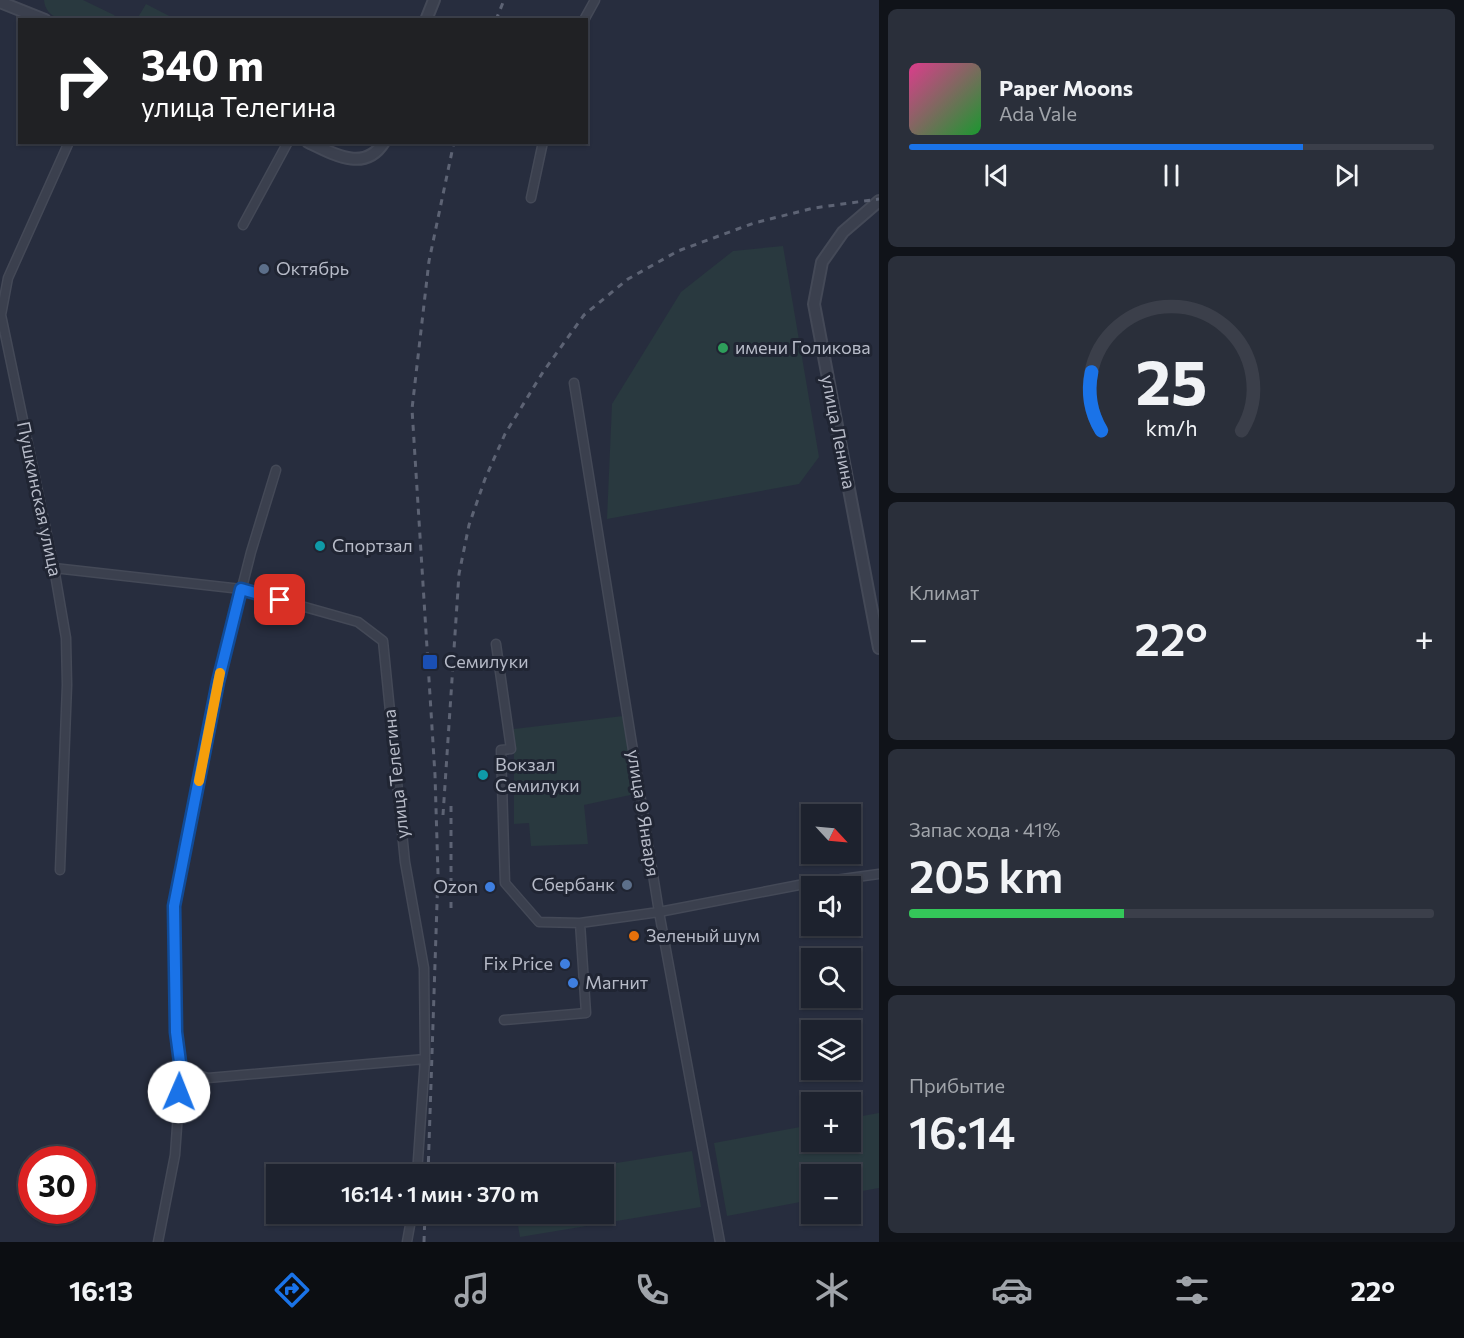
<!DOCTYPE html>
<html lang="ru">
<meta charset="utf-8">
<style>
body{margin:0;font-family:Commissioner,sans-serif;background:#2a2f3a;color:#f1f3f6;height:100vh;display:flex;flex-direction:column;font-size:22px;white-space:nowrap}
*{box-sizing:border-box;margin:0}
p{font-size:20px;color:#a0a4aa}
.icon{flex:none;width:33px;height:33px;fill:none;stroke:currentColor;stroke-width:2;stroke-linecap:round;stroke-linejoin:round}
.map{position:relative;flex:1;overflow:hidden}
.sheet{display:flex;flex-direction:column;gap:9px;padding:9px;background:#101319;width:585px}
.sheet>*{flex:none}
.guide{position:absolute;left:18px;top:18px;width:570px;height:126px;border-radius:0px;box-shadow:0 2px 4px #0004,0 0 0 2px #3b3f4a;background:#202124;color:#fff;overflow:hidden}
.needle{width:39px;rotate:116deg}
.buttons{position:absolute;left:801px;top:804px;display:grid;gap:12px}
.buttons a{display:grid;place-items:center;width:60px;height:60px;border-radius:0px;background:#1d222e;box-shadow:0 2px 4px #0004,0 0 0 2px #3b3f4a;font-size:30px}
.speed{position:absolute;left:18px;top:1146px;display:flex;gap:12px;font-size:30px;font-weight:700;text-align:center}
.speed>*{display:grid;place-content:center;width:78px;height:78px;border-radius:50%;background:#1d222e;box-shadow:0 2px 4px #0004,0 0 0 2px #3b3f4a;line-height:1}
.speed .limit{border:9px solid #d22;background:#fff;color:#111}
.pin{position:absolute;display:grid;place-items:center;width:51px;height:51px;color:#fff;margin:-26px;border-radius:12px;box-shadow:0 3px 9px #0006}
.me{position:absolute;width:66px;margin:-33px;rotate:1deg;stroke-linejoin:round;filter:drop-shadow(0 0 4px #0008)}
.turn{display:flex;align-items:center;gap:21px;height:126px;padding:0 24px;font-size:27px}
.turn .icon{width:78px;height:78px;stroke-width:2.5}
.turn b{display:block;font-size:42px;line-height:51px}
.big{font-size:45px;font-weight:600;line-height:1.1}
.sheet .card{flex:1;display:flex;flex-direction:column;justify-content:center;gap:9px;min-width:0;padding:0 21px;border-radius:9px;background:#2a2f3a}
.sheet .dial{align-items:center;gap:0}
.dial svg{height:156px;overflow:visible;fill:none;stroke:#3b3f4a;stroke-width:7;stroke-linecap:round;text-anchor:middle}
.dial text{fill:#f1f3f6;stroke:none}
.song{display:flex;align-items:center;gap:18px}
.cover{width:72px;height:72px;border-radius:9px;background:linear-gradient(135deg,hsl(330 70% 55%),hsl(130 70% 35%))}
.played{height:6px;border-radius:3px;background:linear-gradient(90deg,#1a73e8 75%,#3b3f4a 75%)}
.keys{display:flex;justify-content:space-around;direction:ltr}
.heat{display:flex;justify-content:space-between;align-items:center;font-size:33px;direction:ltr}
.charge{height:9px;border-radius:4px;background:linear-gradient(90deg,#34c759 41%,#3b3f4a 0)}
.trip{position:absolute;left:266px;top:1164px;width:348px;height:60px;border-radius:0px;background:#1d222e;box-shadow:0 2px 4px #0004,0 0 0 2px #3b3f4a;font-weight:600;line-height:60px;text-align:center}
.menu{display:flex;height:96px;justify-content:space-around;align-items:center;background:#0c0e12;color:#a0a4aa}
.menu .icon{width:42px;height:42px}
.menu .selected{color:#1a73e8}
.menu b{font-size:27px;color:#f1f3f6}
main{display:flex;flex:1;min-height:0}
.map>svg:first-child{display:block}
.green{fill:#29393f}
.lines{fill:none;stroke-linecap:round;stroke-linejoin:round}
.minor-casing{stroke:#444957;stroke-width:11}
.tertiary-casing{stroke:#444957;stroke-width:14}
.minor{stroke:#3b404e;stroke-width:8}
.tertiary{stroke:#3b404e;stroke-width:10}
.rail{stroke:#5d6374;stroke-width:3;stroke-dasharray:6 6;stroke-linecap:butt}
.route-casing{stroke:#114b97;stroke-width:15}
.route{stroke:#1a73e8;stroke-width:10}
.slow{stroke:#f59e0b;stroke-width:10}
.service-dot{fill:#5c6f8a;stroke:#202533;stroke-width:2}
.leisure-dot{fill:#2e9e5b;stroke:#202533;stroke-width:2}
.culture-dot{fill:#0f9aa8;stroke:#202533;stroke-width:2}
.transit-dot{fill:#1a4fb4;stroke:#202533;stroke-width:2}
.shop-dot{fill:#3f7fe0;stroke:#202533;stroke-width:2}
.food-dot{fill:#e8710a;stroke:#202533;stroke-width:2}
.labels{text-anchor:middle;stroke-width:6;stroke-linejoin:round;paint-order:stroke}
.poi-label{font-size:18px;fill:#b7bbc8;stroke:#202533;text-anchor:start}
.street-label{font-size:18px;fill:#b7bbc8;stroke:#202533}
</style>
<main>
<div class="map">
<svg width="879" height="1242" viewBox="0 0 879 1242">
<rect width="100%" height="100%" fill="#272d3e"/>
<path class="green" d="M44,0H83L114,15L117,19H59C50,15 45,10 44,0Z
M146,4L175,19H137Z
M783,246L819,457L799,484L607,519L612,404L681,292L733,251Z
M623,716L635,794L584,805L588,844L531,846L529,823L514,824V729Z
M879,1113V1188L851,1193L850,1174H812L811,1200L727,1216L714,1143L811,1125L812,1142H850L851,1118Z
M692,1151L701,1207L520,1237L516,1214H603V1174H547Z"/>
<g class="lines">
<g class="minor-casing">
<path id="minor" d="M584,20L595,0
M531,198L543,142
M243,225L288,142
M574,383L659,912L720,1242
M54,568L241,589L358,622L383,641L405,862L424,968L425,1059L417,1174
M496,644L511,749L501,750L505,883L539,922L580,923L659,912L799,885L879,874
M60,870L67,685L66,638L54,568L1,315L8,278L69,142
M504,1020L586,1013L580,923
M181,1070L208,1078L425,1059
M158,1242L175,1155L181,1070L176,1032L174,906L218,682L251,552L276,470
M407,1242L412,1214"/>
</g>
<g class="tertiary-casing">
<path id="tertiary" d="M0,2L45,20
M426,20L434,0
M308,142C333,154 365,173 384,142
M879,201L843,232L822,262L814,304L879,648"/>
</g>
<use href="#minor" class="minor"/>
<use href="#tertiary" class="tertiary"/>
<path class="rail" d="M496,20L504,0
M443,815L459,574L469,525L485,479L505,434L543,372L584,315L628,279L678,251L754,223L814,208L879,199
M451,908V801
M428,1174L438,874L435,775L412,409L429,261L454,142
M424,1242L425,1214"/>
</g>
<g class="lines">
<g class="route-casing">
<path id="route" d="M179,1092L181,1070L176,1032L174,906L218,682L241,589L280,600"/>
</g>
<use href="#route" class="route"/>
<path class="slow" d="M199,781L220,673"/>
</g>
<g class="service-dot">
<circle cx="264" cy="269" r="6"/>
<circle cx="627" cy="885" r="6"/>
</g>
<circle class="leisure-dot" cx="723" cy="348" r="6"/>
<g class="culture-dot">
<circle cx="320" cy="546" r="6"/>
<circle cx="483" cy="775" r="6"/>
</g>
<rect class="transit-dot" x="422" y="654" width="16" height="16" rx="3"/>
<g class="shop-dot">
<circle cx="490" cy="887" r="6"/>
<circle cx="565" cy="964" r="6"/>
<circle cx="573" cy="983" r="6"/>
</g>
<circle class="food-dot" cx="634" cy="936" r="6"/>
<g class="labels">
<g class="poi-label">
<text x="276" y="275">Октябрь</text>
<text x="735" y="354">имени Голикова</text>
<text x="332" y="552">Спортзал</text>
<text x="444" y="668">Семилуки</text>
<text x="495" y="771">Вокзал<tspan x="495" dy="21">Семилуки</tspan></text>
<text x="615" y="891" text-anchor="end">Сбербанк</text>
<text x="478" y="893" text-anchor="end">Ozon</text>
<text x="646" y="942">Зеленый шум</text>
<text x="553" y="970" text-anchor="end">Fix Price</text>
<text x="585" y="989">Магнит</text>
</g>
<g class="street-label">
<text transform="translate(838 432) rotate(79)" y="6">улица Ленина</text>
<text transform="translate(39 499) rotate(78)" y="6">Пушкинская улица</text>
<text transform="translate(396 774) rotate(-96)" y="6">улица Телегина</text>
<text transform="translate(643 813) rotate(81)" y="6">улица 9 Января</text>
</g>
</g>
</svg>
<div class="buttons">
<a><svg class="needle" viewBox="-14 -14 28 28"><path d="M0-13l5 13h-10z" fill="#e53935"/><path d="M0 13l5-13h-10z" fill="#a0a4aa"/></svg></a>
<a><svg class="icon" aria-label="sound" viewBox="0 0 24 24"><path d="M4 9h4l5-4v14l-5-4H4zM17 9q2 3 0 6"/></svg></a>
<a><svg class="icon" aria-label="search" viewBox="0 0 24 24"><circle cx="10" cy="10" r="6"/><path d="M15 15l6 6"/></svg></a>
<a><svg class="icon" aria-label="layers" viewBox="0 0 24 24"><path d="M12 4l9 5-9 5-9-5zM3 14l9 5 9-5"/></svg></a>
<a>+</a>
<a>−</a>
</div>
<div class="speed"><div class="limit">30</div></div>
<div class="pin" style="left:280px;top:600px;background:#d93025"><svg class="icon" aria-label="arrive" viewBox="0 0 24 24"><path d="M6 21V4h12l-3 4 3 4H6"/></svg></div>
<svg class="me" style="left:179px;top:1092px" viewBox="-20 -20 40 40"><circle r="19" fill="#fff"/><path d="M0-13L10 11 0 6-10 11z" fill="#1a73e8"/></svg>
<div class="trip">16:14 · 1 мин · 370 m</div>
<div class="guide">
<div class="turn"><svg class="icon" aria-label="right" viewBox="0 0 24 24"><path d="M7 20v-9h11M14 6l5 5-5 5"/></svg><div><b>340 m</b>улица Телегина</div></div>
</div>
</div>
<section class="sheet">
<div class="card">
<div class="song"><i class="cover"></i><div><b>Paper Moons</b><p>Ada Vale</p></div></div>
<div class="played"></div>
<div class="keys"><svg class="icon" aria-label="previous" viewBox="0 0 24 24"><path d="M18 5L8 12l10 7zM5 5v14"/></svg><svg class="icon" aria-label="pause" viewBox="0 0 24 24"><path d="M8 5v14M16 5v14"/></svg><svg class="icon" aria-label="next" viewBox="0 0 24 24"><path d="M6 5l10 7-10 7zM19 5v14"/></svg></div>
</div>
<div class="card dial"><svg viewBox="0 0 100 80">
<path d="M14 69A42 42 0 1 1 86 69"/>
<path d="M14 69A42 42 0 0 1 9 39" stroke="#1a73e8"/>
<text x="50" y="56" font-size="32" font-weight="700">25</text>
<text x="50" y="72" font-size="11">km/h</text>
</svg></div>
<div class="card"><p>Климат</p>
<div class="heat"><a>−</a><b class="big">22°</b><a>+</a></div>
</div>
<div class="card"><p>Запас хода · 41%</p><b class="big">205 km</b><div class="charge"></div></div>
<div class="card"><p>Прибытие</p><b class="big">16:14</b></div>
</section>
</main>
<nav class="menu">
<b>16:13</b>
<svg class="icon selected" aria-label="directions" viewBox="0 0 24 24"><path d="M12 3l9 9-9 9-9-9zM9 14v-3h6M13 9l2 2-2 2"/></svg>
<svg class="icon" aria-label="music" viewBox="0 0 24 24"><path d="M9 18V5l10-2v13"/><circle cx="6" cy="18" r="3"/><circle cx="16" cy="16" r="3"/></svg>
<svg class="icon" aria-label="phone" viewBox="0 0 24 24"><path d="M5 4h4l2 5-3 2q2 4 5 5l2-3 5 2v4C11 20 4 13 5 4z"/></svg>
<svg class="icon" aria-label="climate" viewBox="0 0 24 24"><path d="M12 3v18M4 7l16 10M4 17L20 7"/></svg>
<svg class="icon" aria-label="car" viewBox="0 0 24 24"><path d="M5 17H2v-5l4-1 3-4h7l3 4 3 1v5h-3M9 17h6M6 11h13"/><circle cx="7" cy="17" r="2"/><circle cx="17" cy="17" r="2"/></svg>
<svg class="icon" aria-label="filters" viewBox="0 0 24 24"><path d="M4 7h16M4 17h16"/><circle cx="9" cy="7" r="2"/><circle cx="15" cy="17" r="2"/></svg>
<b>22°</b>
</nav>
